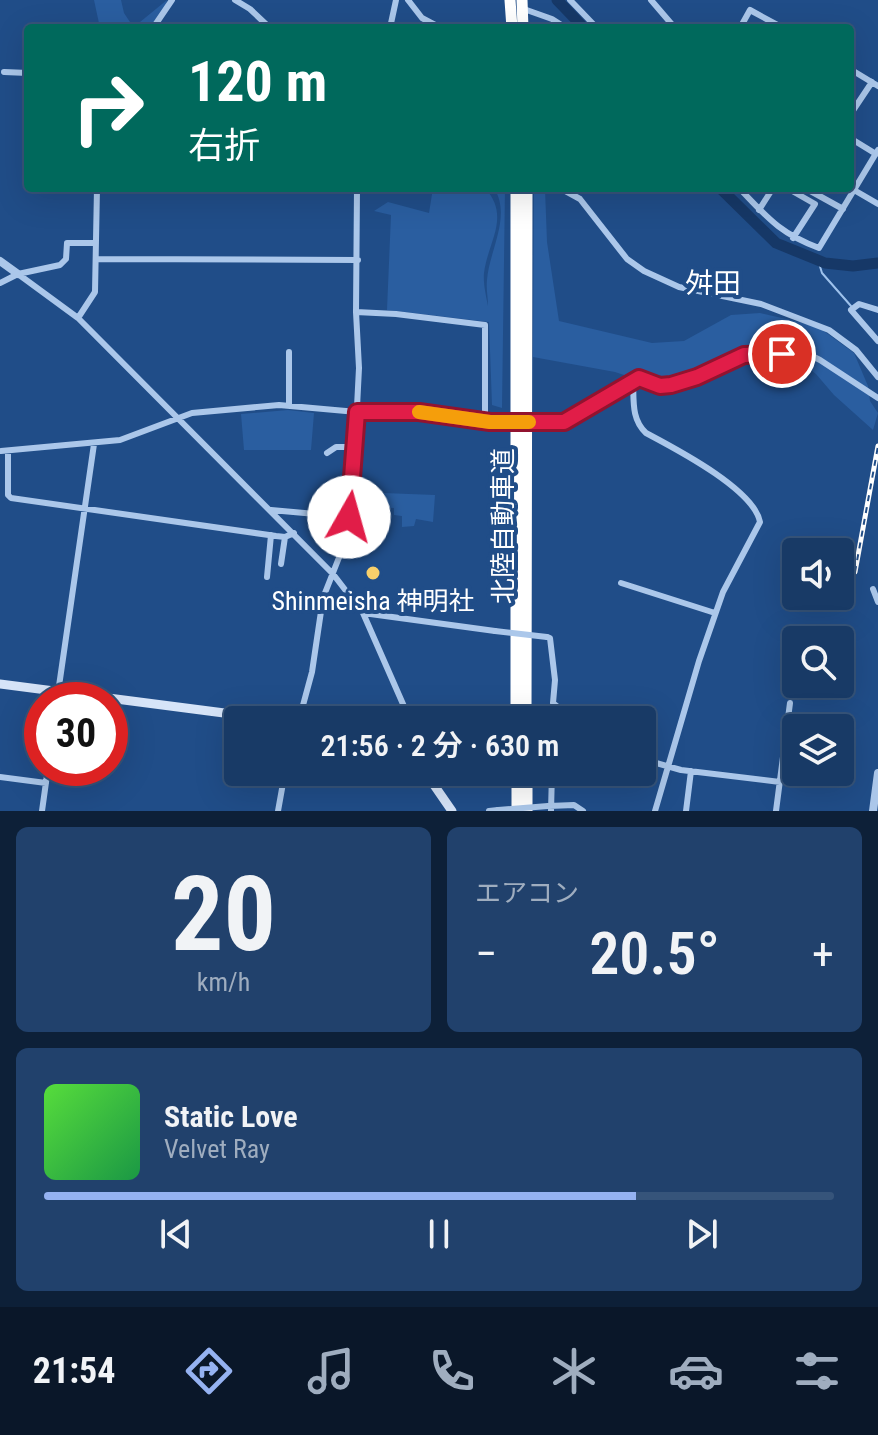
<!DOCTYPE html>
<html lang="ja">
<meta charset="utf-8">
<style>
body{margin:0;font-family:"Roboto Condensed","Noto Sans JP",sans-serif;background:#21416c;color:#f1f3f6;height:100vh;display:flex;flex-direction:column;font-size:30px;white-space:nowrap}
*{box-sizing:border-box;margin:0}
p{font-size:26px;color:#9fadbf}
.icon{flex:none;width:44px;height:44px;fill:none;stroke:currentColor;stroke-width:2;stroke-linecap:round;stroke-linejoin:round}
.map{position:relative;height:811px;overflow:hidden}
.sheet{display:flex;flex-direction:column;gap:16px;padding:16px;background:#0d2038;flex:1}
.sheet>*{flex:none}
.banner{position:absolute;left:24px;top:24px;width:830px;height:168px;border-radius:8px;box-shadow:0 8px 32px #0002,0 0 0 2px #36547a;background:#00695c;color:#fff;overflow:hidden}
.controls{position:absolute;left:782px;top:538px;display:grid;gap:16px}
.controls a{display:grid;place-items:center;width:72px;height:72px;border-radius:8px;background:#183a66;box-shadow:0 8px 32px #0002,0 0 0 2px #36547a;font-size:40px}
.speed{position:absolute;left:24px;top:682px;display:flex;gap:16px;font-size:40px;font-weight:700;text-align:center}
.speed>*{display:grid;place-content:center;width:104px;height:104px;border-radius:50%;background:#183a66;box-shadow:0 8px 32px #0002,0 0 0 2px #36547a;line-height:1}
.speed .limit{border:12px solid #d22;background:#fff;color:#111}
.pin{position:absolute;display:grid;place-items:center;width:68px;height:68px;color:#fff;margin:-34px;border:4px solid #fff;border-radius:50%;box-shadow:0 2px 8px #0007}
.me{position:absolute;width:88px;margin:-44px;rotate:7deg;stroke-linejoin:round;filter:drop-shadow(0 0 6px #0008)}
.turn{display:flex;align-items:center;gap:28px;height:168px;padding:0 32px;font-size:36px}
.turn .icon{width:104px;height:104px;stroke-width:2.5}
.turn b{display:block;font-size:56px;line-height:68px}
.big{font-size:60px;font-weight:600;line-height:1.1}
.sheet .widget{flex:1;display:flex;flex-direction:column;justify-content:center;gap:12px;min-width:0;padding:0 28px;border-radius:12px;background:#21416c}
.sheet .dial{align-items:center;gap:0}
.dial b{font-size:104px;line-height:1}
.song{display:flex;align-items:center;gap:24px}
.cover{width:96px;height:96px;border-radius:12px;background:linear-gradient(135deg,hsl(110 70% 55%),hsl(140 70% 35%))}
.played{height:8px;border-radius:4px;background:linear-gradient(90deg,#95b2f1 75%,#36547a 75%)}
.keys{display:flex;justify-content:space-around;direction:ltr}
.heat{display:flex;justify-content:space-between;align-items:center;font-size:44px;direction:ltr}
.sheet .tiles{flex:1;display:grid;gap:16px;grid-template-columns:1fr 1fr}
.widget:last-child{grid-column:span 2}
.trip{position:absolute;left:224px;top:706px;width:432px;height:80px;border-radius:8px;background:#183a66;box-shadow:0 8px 32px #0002,0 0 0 2px #36547a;font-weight:600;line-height:80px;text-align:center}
.tabs{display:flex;height:128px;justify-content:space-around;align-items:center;background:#0a1729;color:#9fadbf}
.tabs .icon{width:56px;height:56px}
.tabs .current{color:#95b2f1}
.tabs b{font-size:36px;color:#f1f3f6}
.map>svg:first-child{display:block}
.green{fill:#2a5ea0}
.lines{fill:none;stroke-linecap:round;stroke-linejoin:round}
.stream{stroke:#9ec2ec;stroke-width:2}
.river{stroke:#163867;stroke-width:11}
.minor{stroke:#abc7ea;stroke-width:6}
.tertiary{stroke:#abc7ea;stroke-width:8}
.secondary{stroke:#d6e4f8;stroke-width:9}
.motorway{stroke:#fff;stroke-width:11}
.rail-casing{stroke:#fff;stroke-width:5}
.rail{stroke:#204d88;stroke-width:2;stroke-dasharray:6;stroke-linecap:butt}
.minor-bridge{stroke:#abc7ea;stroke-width:6}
.motorway-bridge{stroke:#fff;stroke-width:11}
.route-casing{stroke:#92132f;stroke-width:20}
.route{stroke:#e11d48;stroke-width:14}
.slow{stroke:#f59e0b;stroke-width:14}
.poi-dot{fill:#f8d06b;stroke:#204d88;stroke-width:3}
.labels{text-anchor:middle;stroke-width:8;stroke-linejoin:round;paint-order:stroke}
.street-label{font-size:26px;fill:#fff;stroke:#204d88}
.poi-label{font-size:26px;fill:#fff;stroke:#204d88}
.neighbourhood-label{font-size:28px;fill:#fff;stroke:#204d88}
</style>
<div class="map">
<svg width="878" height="811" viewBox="0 0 878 811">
<rect width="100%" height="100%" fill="#204d88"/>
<path class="green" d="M94,0H121L124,13L130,22H140L167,0L166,6L149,28H100Z
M433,188H485C511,217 488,241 484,273C483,283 486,296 488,306C488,297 486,289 487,280C489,251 512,216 494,188H505L502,408L492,405L489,322L387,310L391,215L374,211L388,202L429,213Z
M534,188L545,189L547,242L559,321L652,343L684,341L731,315L760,313L817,326L854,353L868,386L870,401L878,413L873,430L834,395L816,374L794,357L760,355L717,364L690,379L660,387L615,372L533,357Z
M288,410L314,413L311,450H244L241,414Z
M357,492L435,495L433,522L416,519L414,526L402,527V516L394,515V508L356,506Z"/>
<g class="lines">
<path class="stream" d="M818,260L822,273L851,306"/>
<path class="river" d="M557,0L584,28
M720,188L776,243L825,263L853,266L878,263"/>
<path class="minor" d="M235,0L250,9L270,28
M408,0L422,18L439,27
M570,0L597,28
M651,0L675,28
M521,8L552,19L566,28
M153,28L172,0
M390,28L396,0
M740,28L750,10L783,28
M850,69L878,86
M4,72L28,73
M850,115L872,82
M850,138L876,154
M560,188L580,199L627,259L644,271L679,287L761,304L829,330L856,350L878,377
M739,188C767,217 779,233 819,248L878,150
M787,188L815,204L793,238
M805,188L843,209
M854,190L878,204
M759,210L773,188
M96,259L358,260
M18,274L78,318L333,574L363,613L410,720
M0,283L18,274L60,265L66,259L67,243H96
M878,310L859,304L851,310L878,341
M356,312L396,314L485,325V422
M78,318L95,292L97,188
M289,352V405
M633,381C634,400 631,419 646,433C674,448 754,489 760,522L723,592L699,661L655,811
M553,423L564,422L639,378L660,386L671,385L697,377L744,355H773L800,350L820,360L878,398
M1,451L120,440L192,413L279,405L357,412H419L490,422
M8,452V495L11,498L276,536L285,537L294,533
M327,453L336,447H355
M271,510L349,517
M281,564L285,537
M267,577L271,535
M621,583L715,613
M873,589L878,602
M363,613L495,631
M547,637L550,638L555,680L553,703L574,720
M57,700L94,444
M299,720L312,672L323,598L340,555L353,485L359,368L356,312L357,188
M440,720V709
M642,759L681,770L780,782
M459,772L490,783
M0,777L46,783
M549,806L574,805L583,811
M42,811L48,768
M278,811L285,772
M489,811L498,810
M551,811L552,772
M686,811L691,771
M776,811L790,703"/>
<path class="tertiary" d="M0,261L18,274
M873,811L878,773"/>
<path class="secondary" d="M0,684L278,720
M425,772L452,811"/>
<path class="motorway" d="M516,188V720
M526,720L527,188
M517,772V811
M527,772V811"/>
<g class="rail-casing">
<path id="rail" d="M855,572L878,446"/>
</g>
<use href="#rail" class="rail"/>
<path class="minor-bridge" d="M490,422L553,423
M495,631L547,637
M498,810L548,806"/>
<path class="motorway-bridge" d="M510,0L512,28
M522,0L523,28"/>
</g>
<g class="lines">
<g class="route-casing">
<path id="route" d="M349,517L357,412H419L490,422H564L639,378L660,386L671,385L697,377L744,355L782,354"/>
</g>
<use href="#route" class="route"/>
<path class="slow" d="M419,412L490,422H529"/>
</g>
<circle class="poi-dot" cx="373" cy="573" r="8"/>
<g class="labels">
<g class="street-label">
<text transform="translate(503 526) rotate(-90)" y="9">北陸自動車道</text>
</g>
<g class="poi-label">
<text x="373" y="610">Shinmeisha 神明社</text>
</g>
<g class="neighbourhood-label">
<text x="713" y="293">舛田</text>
</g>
</g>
</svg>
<div class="controls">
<a><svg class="icon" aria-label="sound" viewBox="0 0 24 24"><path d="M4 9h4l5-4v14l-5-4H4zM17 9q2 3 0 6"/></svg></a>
<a><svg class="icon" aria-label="search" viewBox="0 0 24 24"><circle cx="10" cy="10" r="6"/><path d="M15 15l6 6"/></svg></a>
<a><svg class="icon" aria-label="layers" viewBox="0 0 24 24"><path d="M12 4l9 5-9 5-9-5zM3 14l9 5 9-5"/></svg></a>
</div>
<div class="speed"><div class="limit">30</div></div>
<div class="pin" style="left:782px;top:354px;background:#d93025"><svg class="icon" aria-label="arrive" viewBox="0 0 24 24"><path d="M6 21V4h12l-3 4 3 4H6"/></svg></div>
<svg class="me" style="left:349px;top:517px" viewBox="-20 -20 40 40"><circle r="19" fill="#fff"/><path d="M0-13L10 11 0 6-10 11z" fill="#e11d48"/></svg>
<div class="trip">21:56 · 2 分 · 630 m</div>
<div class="banner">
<div class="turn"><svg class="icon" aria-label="right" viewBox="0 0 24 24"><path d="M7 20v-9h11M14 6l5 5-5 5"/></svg><div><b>120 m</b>右折</div></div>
</div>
</div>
<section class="sheet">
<div class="tiles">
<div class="widget dial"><b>20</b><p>km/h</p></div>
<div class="widget"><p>エアコン</p>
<div class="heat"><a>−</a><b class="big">20.5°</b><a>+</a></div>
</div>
<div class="widget">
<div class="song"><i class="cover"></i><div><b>Static Love</b><p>Velvet Ray</p></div></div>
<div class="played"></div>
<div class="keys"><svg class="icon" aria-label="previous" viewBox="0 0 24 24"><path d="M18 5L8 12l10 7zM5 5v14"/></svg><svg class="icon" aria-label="pause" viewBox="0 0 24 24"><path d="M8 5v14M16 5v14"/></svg><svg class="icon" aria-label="next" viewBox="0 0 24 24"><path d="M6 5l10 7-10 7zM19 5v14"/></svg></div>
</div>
</div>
</section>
<nav class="tabs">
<b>21:54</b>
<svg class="icon current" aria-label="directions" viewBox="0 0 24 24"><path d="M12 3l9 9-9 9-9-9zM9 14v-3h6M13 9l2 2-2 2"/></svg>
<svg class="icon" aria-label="music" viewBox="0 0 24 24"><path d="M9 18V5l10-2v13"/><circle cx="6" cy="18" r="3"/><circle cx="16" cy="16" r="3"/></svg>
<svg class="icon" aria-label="phone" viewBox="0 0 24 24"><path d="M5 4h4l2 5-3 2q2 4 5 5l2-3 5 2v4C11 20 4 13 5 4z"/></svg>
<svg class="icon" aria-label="climate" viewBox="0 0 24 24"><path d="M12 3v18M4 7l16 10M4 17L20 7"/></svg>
<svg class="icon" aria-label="car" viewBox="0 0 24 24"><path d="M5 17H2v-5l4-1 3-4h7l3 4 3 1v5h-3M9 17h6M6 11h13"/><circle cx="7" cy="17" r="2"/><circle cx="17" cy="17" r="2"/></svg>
<svg class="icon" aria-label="filters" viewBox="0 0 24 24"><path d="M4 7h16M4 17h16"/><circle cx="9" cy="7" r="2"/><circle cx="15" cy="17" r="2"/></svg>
</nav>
